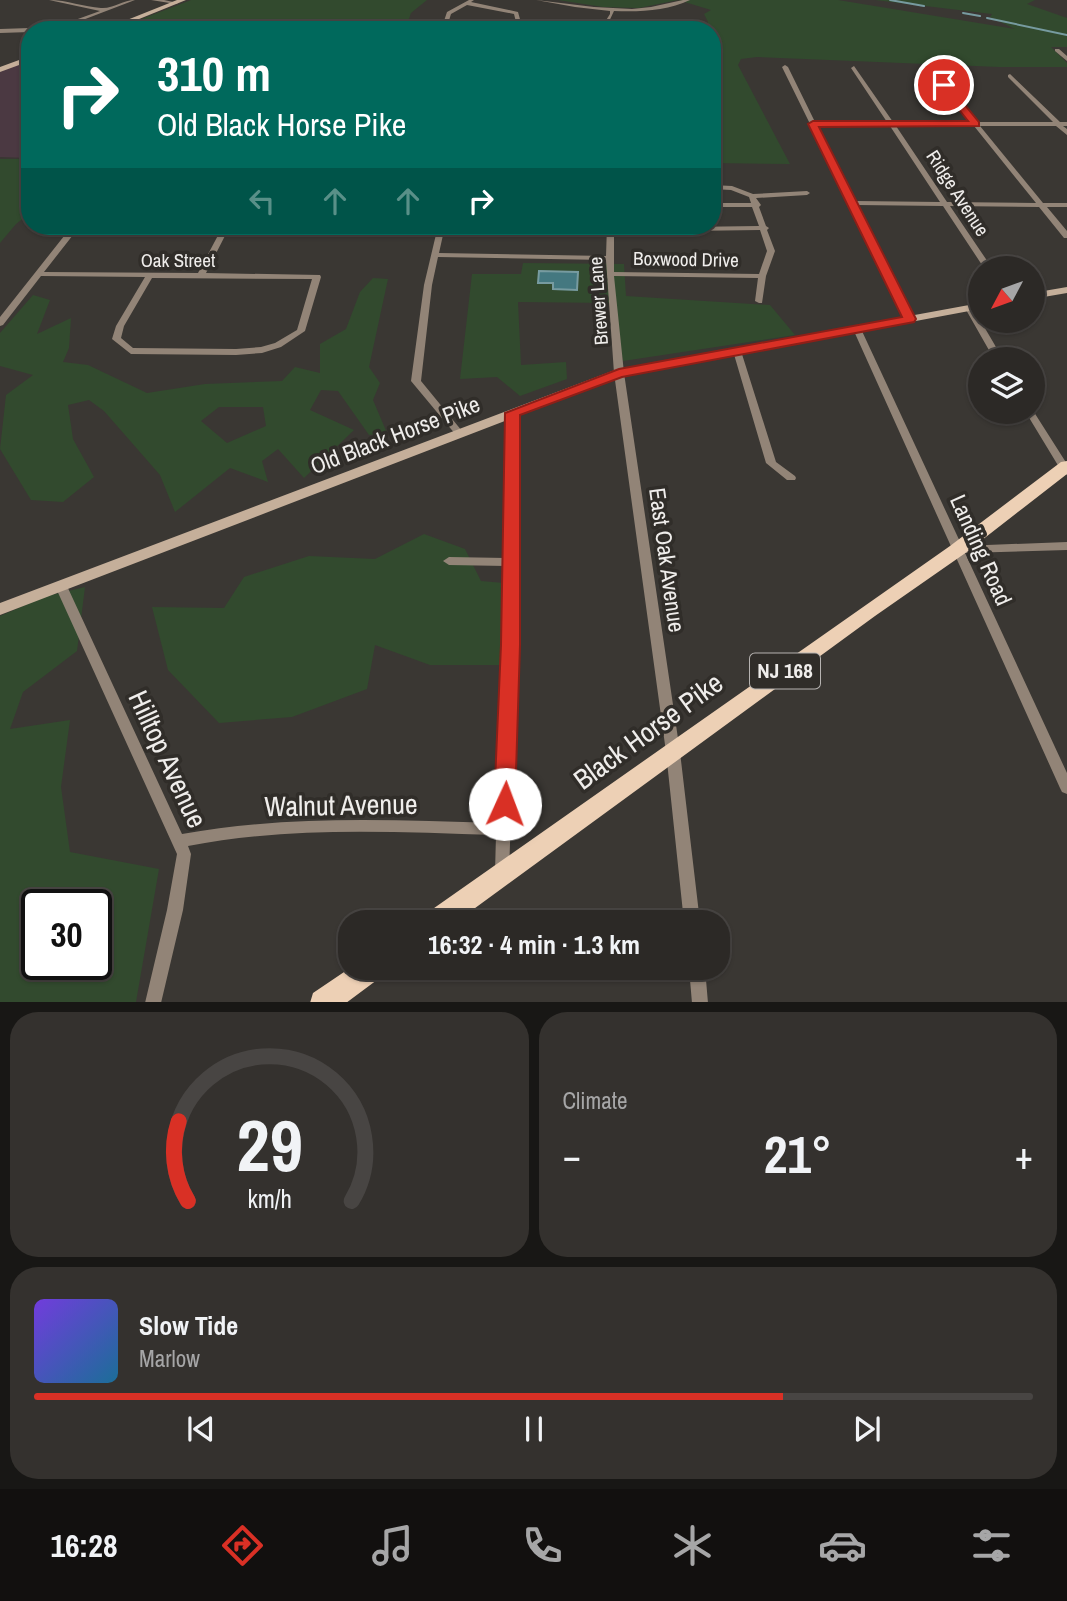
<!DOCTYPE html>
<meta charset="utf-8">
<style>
body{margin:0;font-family:"Archivo Narrow",sans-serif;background:#34312e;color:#f1f3f6;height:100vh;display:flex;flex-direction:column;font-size:26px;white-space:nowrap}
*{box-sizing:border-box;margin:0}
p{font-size:23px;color:#a6a6a7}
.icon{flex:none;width:38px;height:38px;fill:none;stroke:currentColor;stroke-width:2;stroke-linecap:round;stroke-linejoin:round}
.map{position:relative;height:1002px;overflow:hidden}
.details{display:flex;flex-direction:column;gap:10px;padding:10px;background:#181715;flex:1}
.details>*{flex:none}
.hud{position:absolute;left:21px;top:21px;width:700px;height:214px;border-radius:28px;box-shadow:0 2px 5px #0004,0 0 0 2px #484543;background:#00695c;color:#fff;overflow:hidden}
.needle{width:46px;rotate:229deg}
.fabs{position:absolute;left:968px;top:256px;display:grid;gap:14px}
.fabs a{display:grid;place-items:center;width:77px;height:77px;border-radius:50%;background:#2c2926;box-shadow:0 2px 5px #0004,0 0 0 2px #484543;font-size:35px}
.speed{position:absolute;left:21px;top:889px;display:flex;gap:14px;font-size:35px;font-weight:700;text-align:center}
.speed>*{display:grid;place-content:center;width:91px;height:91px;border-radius:50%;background:#2c2926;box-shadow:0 2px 5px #0004,0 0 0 2px #484543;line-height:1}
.speed .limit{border:4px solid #111;border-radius:10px;background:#fff;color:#111}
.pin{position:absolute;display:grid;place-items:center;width:60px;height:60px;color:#fff;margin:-30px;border:4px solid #fff;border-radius:50%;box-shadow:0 2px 7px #0007}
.me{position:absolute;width:77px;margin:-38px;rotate:2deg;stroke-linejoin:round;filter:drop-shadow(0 0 5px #0008)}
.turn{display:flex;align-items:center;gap:24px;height:147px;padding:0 21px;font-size:32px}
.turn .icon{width:91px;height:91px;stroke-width:2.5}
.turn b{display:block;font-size:49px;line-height:60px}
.lanes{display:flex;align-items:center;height:66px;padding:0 21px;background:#0003;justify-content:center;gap:35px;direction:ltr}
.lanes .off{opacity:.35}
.big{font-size:52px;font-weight:700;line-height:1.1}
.details .tile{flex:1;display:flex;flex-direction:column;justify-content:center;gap:10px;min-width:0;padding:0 24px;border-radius:28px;background:#34312e}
.details .dial{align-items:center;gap:0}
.dial svg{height:182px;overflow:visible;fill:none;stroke:#484543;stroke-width:7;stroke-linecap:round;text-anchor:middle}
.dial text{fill:#f1f3f6;stroke:none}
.song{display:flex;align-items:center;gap:21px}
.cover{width:84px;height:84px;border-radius:10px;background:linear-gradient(135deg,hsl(260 70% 55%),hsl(200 70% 35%))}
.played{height:7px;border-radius:4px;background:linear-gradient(90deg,#d93025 75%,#484543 75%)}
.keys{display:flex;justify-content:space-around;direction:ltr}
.heat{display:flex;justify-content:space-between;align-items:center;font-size:38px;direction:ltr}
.details .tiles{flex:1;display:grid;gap:10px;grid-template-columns:1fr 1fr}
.tile:last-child{grid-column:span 2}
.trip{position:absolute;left:338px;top:910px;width:392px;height:70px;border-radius:28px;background:#2c2926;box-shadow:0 2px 5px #0004,0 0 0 2px #484543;font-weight:700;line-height:70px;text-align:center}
.menu{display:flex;height:112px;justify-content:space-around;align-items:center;background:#12100f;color:#a6a6a7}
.menu .icon{width:49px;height:49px}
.menu .active{color:#d93025}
.menu b{font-size:32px;color:#f1f3f6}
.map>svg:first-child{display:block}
.education{fill:#4b3942}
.green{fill:#324a2e;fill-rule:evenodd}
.water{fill:#447880;stroke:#779ba0;stroke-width:2}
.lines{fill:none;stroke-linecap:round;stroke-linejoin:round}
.stream{stroke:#779ba0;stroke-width:2}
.street{fill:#928477;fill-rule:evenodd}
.secondary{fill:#c5af9a;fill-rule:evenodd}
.primary{fill:#edd0b5;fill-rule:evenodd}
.route{fill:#d93025;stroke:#8d1f18;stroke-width:2}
.labels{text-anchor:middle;stroke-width:7;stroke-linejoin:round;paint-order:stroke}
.far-street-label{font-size:19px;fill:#efedeb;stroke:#302d29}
.shield{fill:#302d29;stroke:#b6b3b1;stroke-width:2}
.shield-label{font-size:21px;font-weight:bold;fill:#efedeb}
.street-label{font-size:23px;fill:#efedeb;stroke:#302d29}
.near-street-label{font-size:28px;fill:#efedeb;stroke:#302d29}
</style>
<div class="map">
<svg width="1067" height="1003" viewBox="0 0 1067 1003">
<rect width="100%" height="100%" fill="#3a3733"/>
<path class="education" d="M30,58V158L0,157V70Z"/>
<path class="green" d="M191,0H427L411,13L405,30H113Z
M558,0H838L1015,29L990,17L992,14L875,0H1035L1027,4L1067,18V47H1051L1067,63V67H999L757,57L741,59L738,65L790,164L712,163V30H701L708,22L704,14L711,10L678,0L639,8L603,7Z
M0,159H30V213L16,224L0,243Z
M523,263L624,264L626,296L770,305L795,335L623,361L612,303L518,302L521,365L566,362L567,379L520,396L497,377L460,379L472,274H521Z
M373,278L388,279L369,367L380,383L373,400L387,433L369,435L338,391L321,390L310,410L354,430L304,478L278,449L262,461L268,482L230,468L175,512L160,475L104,411L89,400L68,405L73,439L94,477L63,502L31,500L0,449L6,395L33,375L0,366V333L33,295L50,300L37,334L71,318L69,348L63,362L88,365L147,393L205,384L282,381L295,367L320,373V344L346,329L360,292ZM219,407H263L266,426L227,443L201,421Z
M424,534L465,549L481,581L504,583L501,665H430L375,645L367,689L292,717L219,723L168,670L152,607L224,608L244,577L309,556L375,559Z
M85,587L77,651L23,692L10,729L70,720L61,787L70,852L159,869L136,1002L0,1003V616L47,596ZM37,905H96V964H37Z"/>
<path class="water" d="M539,271L578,272L577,290L553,289V283H538Z"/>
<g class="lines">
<path class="stream" d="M890,0L924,6
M963,13L980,16
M987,18L1067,35"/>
<path class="street" d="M49,0C67,0 84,7 101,8C113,9 123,0 135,0L67,26L47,30H35L64,24L100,11Z
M151,0H164L178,3L176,4Z
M469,0H474L471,2L518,12L523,30H518L514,14L467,5L451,14L446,30H441L447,12Z
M536,0L594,7L632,9L651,7L683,0H690C667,11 640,12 614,11L605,30H600L610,14V11L575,7Z
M0,29L30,28L32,30H30V32L0,33Z
M1055,49H1059L1067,56V61L1055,51Z
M928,64L977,122H1053L1008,77V75L1010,74L1060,122H1067V126H1063L1067,129V135L1056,126H980L1043,203H1067V207H1047L1067,231V238H1064L1039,207L950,206L992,268H984L943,206L857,205L914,319L910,322L906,319L782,67L785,65L788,67L815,122H887L851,68L854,66L893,122H971L926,67L925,66ZM817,126H890L940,202L855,201ZM896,126H974L1036,203L947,202Z
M712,185L732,186L753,194L807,191L810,193L807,195L756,198L761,205L759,207L766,226L769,228L767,230L775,251L766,276L762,303H759L755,301L758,278L614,276L624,373L680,752L700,922H684L666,752L614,373L606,260L438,257L432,285L421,381L462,431L464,433L462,435H456L411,381L424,285L438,226H445L439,253L606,256L607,226H613L614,228L759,226L752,207H712V203H751L749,197L731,190L712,189ZM760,230L767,251L759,274L614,272V232Z
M72,226H80L44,272L198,273L223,226H230L206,273L320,275L321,277L305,331L281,347L262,353L236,355L131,354L112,339L116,326L145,277L41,276L3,325L0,326V317ZM152,278L312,279L297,330L275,343L261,347L236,349L133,348L121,338L124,326Z
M329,226H384L380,228C363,229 344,233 329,226Z
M966,306H972L1003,359H994L965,308Z
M857,326L861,329L962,546L1067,542V550L965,553L1067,773V794L1062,792L1060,788L853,329Z
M737,348L741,351L776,462L795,476L796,478L795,480H787L766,463L733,351Z
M1032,409L1067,464V475L1062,472L1025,411H1032Z
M513,410L518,413L517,644L509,872L507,877L502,879L497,877L495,872L496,835C393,832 290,826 188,846L191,854L183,910L161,1003H145L167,910L177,854L55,586L57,583H65L67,586L182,834C288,815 390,820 497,823L505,644L506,566L449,565L443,561L449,557L506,558L508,413Z
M689,968H705L708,1003H692Z"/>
<path class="secondary" d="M177,0H186L112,30H102Z
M30,56V61L0,72V67Z
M1067,287V293L1032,299V293Z
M980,303V309L622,376L0,615V603L615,370Z"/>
<path class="primary" d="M1067,461V474L964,554L875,616L456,922H423L427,913L950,546L1061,462Z
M350,968H385L381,977L346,1003H310L313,993Z"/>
</g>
<path class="route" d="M941,83H947L979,122V126L819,127L916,319L914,322L622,377L520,415V645L515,804L512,811L505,813L497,811L494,804L501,645L505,413L619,369L902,317L808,124L813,121H968L941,87Z"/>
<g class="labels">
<g class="far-street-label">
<text transform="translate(958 193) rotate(57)" y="7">Ridge Avenue</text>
<text transform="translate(686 259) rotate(1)" y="7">Boxwood Drive</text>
<text x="178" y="267">Oak Street</text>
<text transform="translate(598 301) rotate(-94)" y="7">Brewer Lane</text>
</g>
<rect class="shield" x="750" y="653.5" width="70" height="35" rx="5"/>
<g class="shield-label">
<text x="785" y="678">NJ 168</text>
</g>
<g class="street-label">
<text transform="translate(395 435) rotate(-21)" y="8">Old Black Horse Pike</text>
<text transform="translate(981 550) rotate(66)" y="8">Landing Road</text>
<text transform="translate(667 560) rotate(82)" y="8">East Oak Avenue</text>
</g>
<g class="near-street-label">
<text transform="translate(648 731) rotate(-36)" y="10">Black Horse Pike</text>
<text transform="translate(168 759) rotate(65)" y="10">Hilltop Avenue</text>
<text transform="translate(341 805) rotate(-1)" y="10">Walnut Avenue</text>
</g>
</g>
</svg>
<div class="fabs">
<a><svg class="needle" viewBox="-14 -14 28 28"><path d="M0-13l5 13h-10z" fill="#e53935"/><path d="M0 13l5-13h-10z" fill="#a6a6a7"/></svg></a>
<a><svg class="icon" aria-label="layers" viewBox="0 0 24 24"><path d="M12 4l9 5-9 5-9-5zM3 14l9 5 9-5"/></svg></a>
</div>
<div class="speed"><div class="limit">30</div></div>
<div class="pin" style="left:944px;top:85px;background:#d93025"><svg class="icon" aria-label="arrive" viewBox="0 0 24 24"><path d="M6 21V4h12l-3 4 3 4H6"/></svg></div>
<svg class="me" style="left:505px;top:804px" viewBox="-20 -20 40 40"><circle r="19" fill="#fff"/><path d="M0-13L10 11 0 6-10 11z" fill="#d93025"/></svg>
<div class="trip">16:32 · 4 min · 1.3 km</div>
<div class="hud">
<div class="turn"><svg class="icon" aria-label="right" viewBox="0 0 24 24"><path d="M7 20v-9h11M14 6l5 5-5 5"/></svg><div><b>310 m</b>Old Black Horse Pike</div></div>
<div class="lanes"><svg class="icon off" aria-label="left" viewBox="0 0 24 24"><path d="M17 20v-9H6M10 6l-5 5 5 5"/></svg><svg class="icon off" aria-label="ahead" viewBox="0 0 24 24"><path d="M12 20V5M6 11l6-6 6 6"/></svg><svg class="icon off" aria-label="ahead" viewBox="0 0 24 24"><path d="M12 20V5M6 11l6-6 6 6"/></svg><svg class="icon" aria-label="right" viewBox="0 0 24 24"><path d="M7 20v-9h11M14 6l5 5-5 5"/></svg></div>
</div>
</div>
<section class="details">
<div class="tiles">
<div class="tile dial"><svg viewBox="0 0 100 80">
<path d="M14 69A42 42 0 1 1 86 69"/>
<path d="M14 69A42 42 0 0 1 10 34" stroke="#d93025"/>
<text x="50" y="56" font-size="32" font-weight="700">29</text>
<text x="50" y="72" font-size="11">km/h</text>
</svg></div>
<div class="tile"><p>Climate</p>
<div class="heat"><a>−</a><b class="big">21°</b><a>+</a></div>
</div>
<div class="tile">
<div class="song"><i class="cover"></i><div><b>Slow Tide</b><p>Marlow</p></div></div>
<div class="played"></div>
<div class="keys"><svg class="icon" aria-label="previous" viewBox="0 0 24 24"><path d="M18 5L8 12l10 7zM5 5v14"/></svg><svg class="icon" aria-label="pause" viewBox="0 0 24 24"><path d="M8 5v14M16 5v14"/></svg><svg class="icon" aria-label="next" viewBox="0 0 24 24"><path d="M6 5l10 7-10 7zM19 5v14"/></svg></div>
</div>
</div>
</section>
<nav class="menu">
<b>16:28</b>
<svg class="icon active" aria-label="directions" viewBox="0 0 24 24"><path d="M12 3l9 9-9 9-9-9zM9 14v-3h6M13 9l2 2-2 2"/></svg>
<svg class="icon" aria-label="music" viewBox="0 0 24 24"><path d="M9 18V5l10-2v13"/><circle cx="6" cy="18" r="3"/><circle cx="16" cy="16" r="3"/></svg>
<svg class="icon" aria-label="phone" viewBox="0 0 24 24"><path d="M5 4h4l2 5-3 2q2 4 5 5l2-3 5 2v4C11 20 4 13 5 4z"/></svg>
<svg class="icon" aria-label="climate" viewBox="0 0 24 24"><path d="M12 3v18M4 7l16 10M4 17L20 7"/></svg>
<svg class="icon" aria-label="car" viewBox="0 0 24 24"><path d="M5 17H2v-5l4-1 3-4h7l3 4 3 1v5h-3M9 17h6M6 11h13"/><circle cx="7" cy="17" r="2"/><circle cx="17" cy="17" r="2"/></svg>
<svg class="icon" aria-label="filters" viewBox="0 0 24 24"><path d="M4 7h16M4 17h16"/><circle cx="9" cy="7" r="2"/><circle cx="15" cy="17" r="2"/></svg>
</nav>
